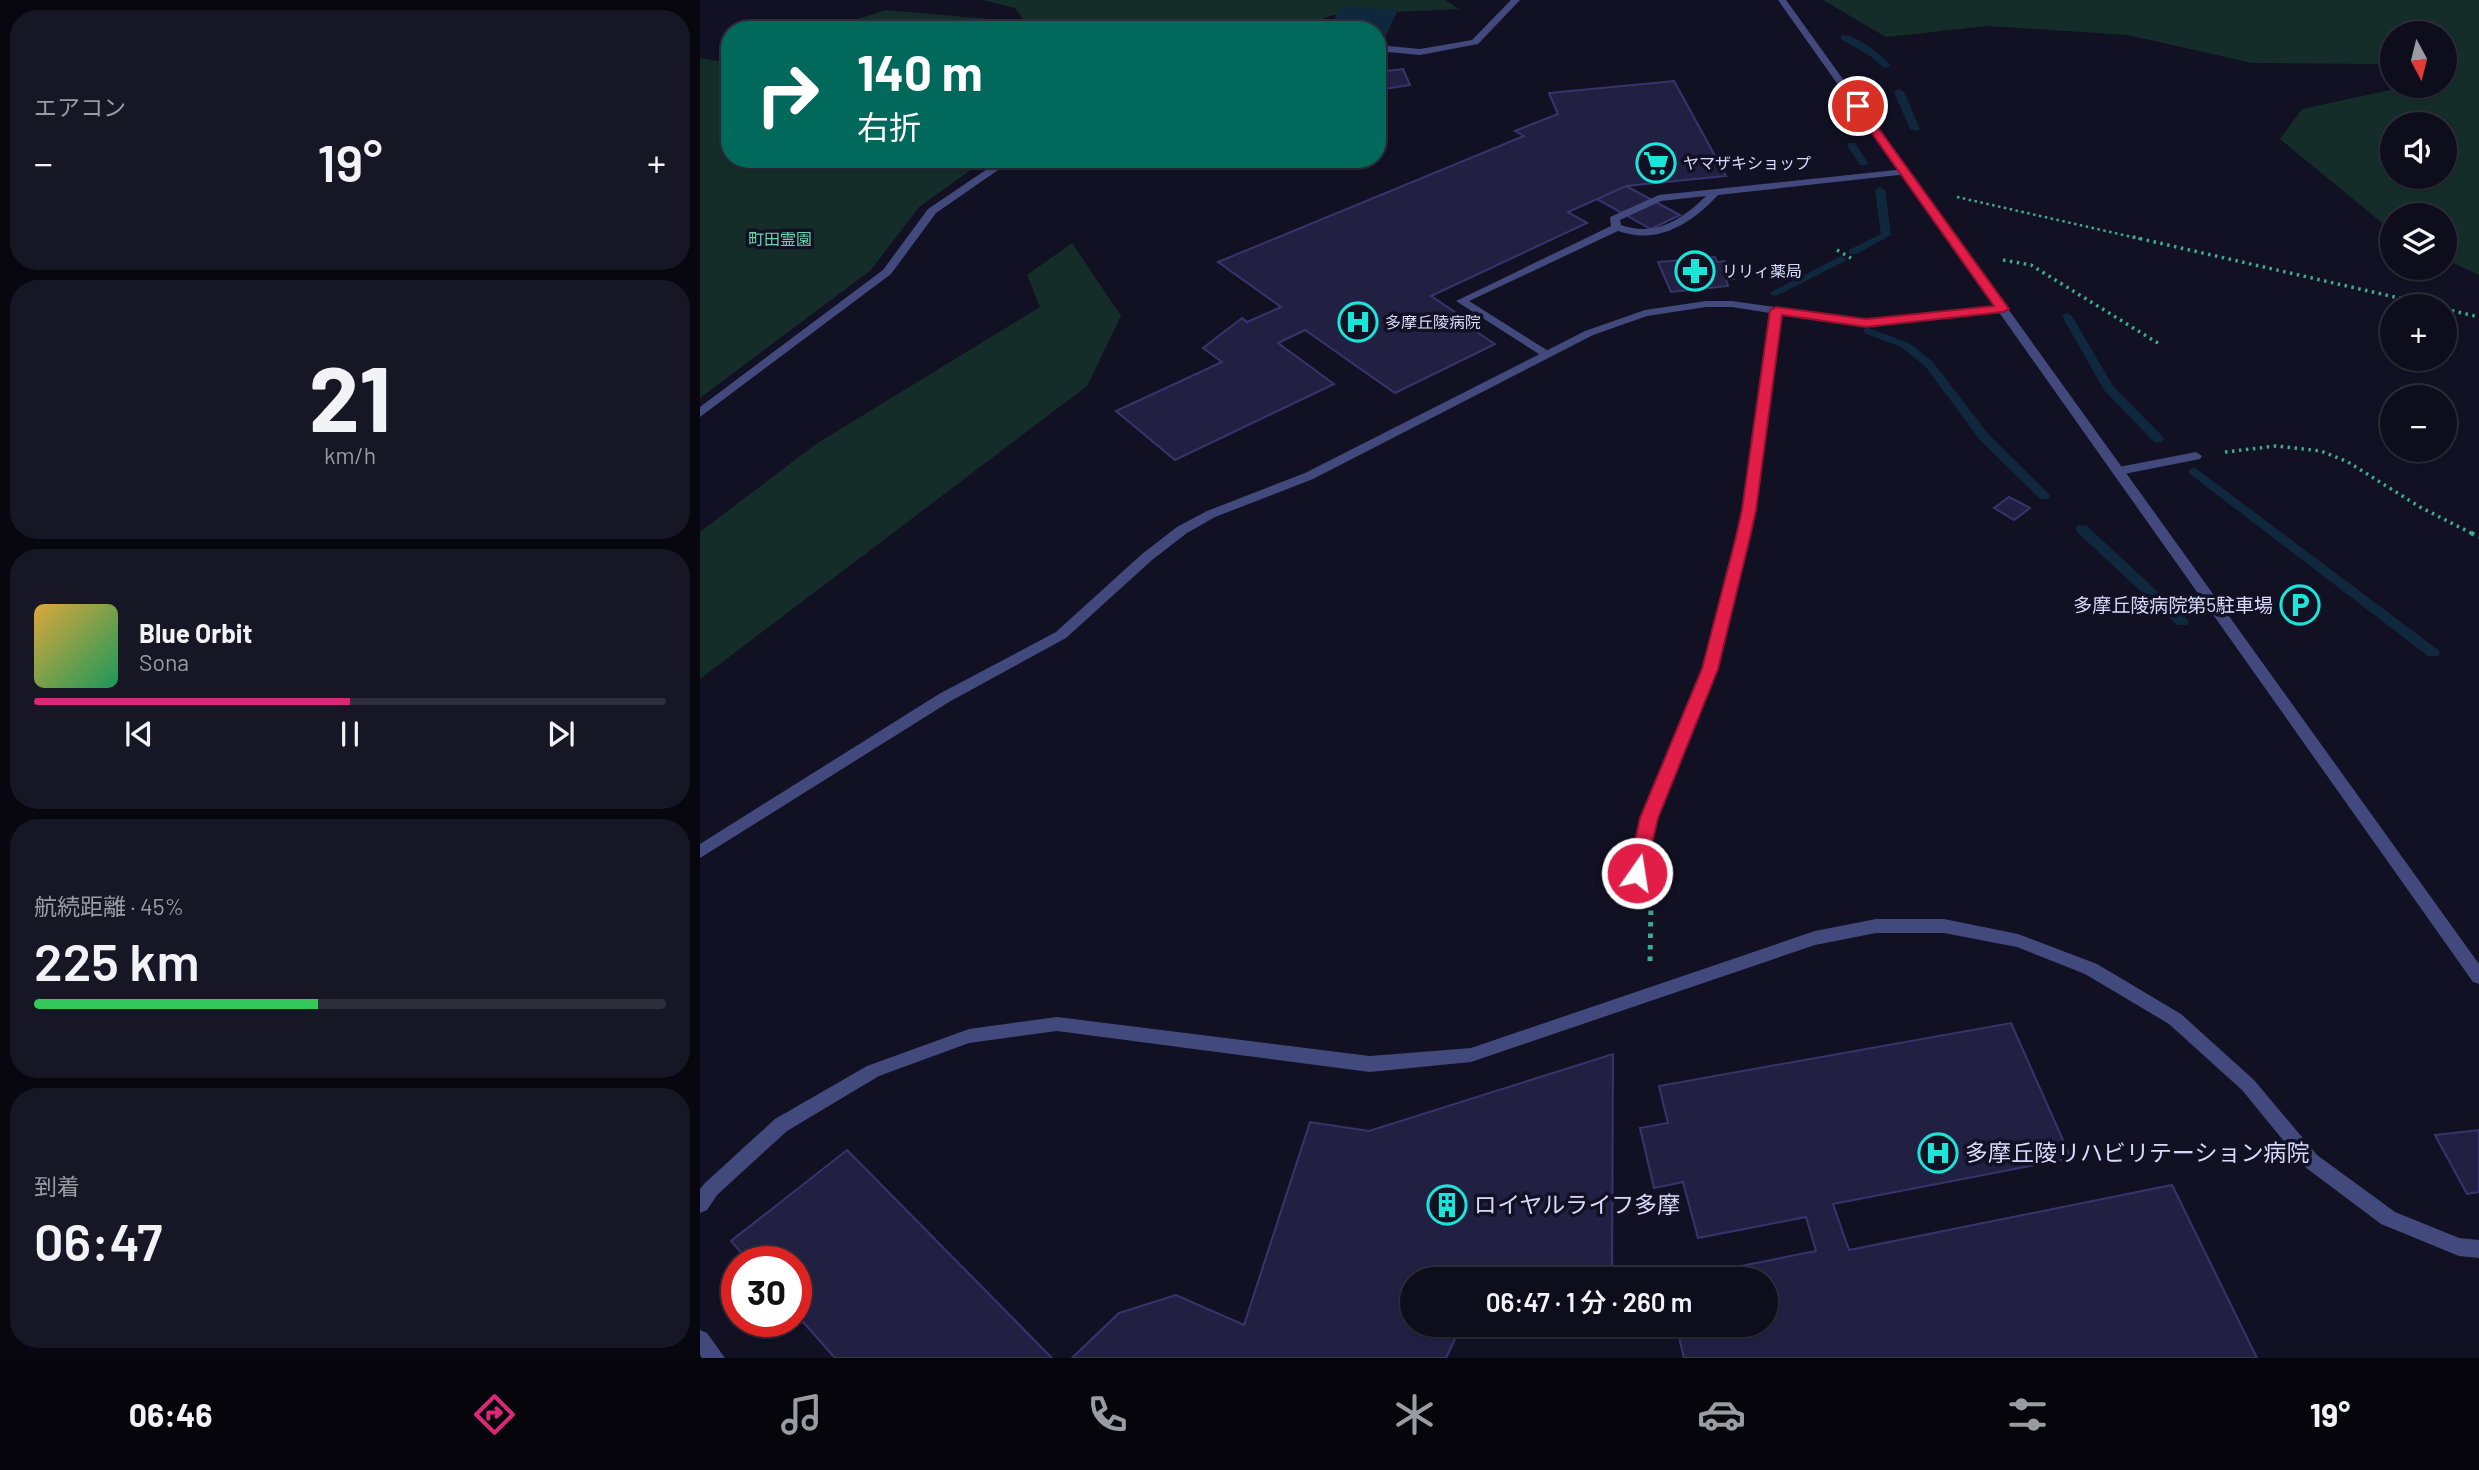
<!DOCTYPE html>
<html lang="ja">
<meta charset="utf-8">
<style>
body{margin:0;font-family:Barlow,"Noto Sans JP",sans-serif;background:#171624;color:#f1f3f6;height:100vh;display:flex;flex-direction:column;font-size:26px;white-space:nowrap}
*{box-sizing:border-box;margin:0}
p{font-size:23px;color:#9b9ca3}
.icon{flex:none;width:38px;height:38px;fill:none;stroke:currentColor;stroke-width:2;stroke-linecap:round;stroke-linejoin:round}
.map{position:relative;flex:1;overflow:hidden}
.details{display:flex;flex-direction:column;gap:10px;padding:10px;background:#08070f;width:700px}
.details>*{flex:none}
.hud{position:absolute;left:21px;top:21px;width:665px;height:147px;border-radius:28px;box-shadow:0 2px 5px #0004,0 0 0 2px #2e2d3a;background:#00695c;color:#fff;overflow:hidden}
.needle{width:46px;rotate:173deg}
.fabs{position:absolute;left:1680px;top:21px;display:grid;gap:14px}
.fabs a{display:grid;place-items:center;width:77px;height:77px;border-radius:50%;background:#0e0d1b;box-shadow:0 2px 5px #0004,0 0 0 2px #2e2d3a;font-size:35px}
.speed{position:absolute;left:21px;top:1246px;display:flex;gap:14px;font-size:35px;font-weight:700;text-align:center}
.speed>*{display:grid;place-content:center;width:91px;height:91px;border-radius:50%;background:#0e0d1b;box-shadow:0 2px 5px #0004,0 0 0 2px #2e2d3a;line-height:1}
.speed .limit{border:10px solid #d22;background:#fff;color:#111}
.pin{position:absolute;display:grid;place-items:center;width:60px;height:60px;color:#fff;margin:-30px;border:4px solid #fff;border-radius:50%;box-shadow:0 2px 7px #0007}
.me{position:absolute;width:77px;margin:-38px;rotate:13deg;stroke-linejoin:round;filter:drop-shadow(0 0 5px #0008)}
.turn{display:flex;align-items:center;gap:24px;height:147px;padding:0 21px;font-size:32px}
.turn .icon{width:91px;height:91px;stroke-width:2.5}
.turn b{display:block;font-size:49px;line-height:60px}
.big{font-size:52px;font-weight:600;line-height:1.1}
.details .widget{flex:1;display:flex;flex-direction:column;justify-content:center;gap:10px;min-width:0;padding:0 24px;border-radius:28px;background:#171624}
.details .dial{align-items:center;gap:0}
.dial b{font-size:91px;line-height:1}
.song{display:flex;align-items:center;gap:21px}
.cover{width:84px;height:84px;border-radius:10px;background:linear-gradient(135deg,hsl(40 70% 55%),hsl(150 70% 35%))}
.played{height:7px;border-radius:4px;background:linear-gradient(90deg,#db2777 50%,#2e2d3a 50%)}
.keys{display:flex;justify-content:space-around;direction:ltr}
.heat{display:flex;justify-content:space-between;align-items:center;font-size:38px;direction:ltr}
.charge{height:10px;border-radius:5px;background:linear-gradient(90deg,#34c759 45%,#2e2d3a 0)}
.trip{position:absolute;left:700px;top:1267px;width:378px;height:70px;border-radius:35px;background:#0e0d1b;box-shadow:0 2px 5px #0004,0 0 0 2px #2e2d3a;font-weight:600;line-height:70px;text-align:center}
.tab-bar{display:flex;height:112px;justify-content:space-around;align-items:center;background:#06050b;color:#9b9ca3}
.tab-bar .icon{width:49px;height:49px}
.tab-bar .active{color:#db2777}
.tab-bar b{font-size:32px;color:#f1f3f6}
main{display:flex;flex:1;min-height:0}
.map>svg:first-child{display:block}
.green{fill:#152d29;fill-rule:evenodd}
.water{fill:#10283e}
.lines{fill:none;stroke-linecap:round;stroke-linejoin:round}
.stream{fill:#10283e;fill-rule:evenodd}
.building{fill:#212043;stroke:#37346c;stroke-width:2}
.path-far3{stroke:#3daa92;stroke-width:2.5;stroke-dasharray:2.5 3.5;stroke-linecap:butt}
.path-far2{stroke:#3daa92;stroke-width:3.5;stroke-dasharray:2.5 4.5;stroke-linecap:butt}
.path-far1{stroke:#3daa92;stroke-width:4.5;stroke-dasharray:3.5 5;stroke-linecap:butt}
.path{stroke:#3daa92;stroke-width:5;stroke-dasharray:4.5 7;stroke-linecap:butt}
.service{fill:#42497d;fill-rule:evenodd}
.minor{fill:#42497d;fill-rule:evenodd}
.tertiary{fill:#42497d;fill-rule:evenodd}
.route{fill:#e11d48;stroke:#92132f;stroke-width:2}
.labels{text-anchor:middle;stroke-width:7;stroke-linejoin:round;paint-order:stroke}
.far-poi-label{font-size:16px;fill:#d9dafb;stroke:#121124;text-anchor:start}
.far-park-label{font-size:16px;fill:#6dd3a9;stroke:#121124}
.poi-label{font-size:19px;fill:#d9dafb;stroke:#121124;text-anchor:end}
.near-poi-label{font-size:23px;fill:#d9dafb;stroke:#121124;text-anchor:start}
</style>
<main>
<section class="details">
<div class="widget"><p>エアコン</p>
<div class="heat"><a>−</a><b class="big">19°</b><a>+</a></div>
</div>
<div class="widget dial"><b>21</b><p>km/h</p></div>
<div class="widget">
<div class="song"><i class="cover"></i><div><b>Blue Orbit</b><p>Sona</p></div></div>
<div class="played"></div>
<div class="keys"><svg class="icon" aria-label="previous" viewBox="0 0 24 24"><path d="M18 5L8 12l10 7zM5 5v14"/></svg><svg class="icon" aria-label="pause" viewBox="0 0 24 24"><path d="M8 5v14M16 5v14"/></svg><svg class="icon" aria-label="next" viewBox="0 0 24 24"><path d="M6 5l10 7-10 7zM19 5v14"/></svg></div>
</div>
<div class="widget"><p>航続距離 · 45%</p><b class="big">225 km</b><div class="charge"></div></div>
<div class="widget"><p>到着</p><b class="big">06:47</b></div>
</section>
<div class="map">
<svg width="1779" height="1358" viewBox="0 0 1779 1358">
<rect width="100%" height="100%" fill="#121124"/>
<path class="green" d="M283,0H745L759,9L632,15L597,30H126L185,10L325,22L315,8Z
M1123,0H1779V275L1745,259V215H1692V231L1580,139L1602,109L1709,86H1745V33H1692V70L1678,64L1552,63L1428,35L1288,26L1186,37ZM1692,124H1745V177H1692Z
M0,58L30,63V159H286L219,207L171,270L0,398Z
M372,243L421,316L387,386L0,679V532L116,444L340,307L327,275Z"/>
<path class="water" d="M641,7L698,10L684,39H677V30H628Z"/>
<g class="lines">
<path class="stream" d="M1141,35C1158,35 1180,54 1191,66L1184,68L1170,56L1141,39Z
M1199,89L1204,92L1220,129L1218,131L1210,129L1194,92Z
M1149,143H1155L1168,163L1166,165H1160L1147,145Z
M1180,187L1185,190L1191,235L1157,254H1149V250L1181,234L1175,190Z
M1141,256L1146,259L1145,261L1078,295L1074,296L1069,293Z
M1367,313L1372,316L1413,386L1462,436L1464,439L1462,442H1454L1404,390L1362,316Z
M1168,328L1209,343L1233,362L1288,434L1348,493L1350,496L1348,499H1340L1280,440L1225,366L1201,347L1164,333V329Z
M1494,467L1738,650L1740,653L1738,656H1728L1490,474L1488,471Z
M1382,525L1387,526L1487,619L1489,622L1487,625H1477L1377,532L1376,529L1377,526Z"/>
</g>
<path class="building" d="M703,69L710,85L677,90V72Z
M974,81L1026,176L926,186L868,212L887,223L731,296L764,318L759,320L795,344L695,393L605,330L578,343L634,384L475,460L416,411L522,362L503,348L542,318L547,322L581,307L518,262L824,136L815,131L858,114L849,93Z
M926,186L980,215L951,229L897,199Z
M1015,257L1017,262L1025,261L1034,279L1026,280L1028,286L971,292L958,262Z
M1309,497L1330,508L1314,520L1294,508Z
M1311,1023L1371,1158L1133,1204L1149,1250L1472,1185L1557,1358H984L976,1325H1066V1279H976L1116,1251L1106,1217L998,1238L983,1182L954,1188L940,1128L968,1123L959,1086Z
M913,1054L912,1279H712V1325H912V1332L759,1331L746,1358H372L419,1313L476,1295L544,1325L610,1122L669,1131Z
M1779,1130V1192L1767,1194L1735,1135Z
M147,1150L352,1358H135L96,1314V1262H49L31,1241Z"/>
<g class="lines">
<path class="path-far3" d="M1257,197L1441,239"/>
<path class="path-far2" d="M1433,237L1734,306
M1137,250L1151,258
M1303,260L1331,265L1461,345
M1745,309L1779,317
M1525,452L1576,446L1621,451L1648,462L1720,507L1775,535"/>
<path class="path-far1" d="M1771,533L1779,537"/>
<path class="path" d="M950,961L951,904"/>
<path class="service" d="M811,0H820L778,44L720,55L677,51V45L720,49L772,40Z
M302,159H314L236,213L191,274L0,417V407L183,270L228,209Z
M1205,169L1210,172L1208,174L1018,195C991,224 958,245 918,231L769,301L850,352V356H842L756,301L911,226L910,217L959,195ZM1006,196C982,220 955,237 921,225L920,220L961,201Z
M1176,919H1244L1318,934L1397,964L1481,1014L1554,1080L1617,1155L1695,1212L1759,1238L1779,1240V1258L1759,1256L1681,1224L1605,1167L1542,1090L1469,1024L1385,974L1317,947L1244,933H1176L1115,945L771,1062L670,1072L357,1031L269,1043L179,1076L87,1131L17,1195L7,1210L0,1213V1189L5,1183L75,1119L167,1066L269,1029L357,1017L670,1056L771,1048L1115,931Z
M0,1330L7,1333L25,1358H2L0,1355Z"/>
<path class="minor" d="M1006,301H1032L1166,320L1303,306L1308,309L1303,312L1166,326L1081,314L1055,510L1017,669L957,818L946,867L957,870L959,874L957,878L951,880L931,877L929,873L941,818L1003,669L1043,510L1070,313L1032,307H1006L947,316L893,335L613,479L515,517L487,533L452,560L366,638L249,702L0,858V844L239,694L356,632L442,554L477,527L507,511L605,473L885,331L945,310Z
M1496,452L1502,456L1500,459L1419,475L1413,471L1419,467Z"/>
<path class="tertiary" d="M1078,0H1086L1779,964V984L1773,982Z"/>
</g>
<path class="route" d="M1154,104H1161L1309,309L1303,312L1166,327L1082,315L1056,510L1050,537L1018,669L958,818L945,873L943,878H930L928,873L940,818L1002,669L1036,537L1042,510L1070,310L1076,307L1166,319L1294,306L1154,108Z"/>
<defs>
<g id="supermarket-ring" transform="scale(2.0125)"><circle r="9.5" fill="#121124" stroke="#1be4d9" stroke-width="1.5"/><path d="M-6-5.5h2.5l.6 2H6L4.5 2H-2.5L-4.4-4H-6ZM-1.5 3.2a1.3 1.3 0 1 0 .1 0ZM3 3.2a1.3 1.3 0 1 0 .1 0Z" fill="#1be4d9"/></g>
<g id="pharmacy-ring" transform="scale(2.0125)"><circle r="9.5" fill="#121124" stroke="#1be4d9" stroke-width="1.5"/><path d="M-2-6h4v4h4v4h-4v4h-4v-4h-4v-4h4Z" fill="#1be4d9"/></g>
<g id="hospital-ring" transform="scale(2.0125)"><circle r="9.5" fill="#121124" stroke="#1be4d9" stroke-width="1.5"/><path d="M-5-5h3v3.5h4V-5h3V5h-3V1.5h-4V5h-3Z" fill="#1be4d9"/></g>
<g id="parking-ring" transform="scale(2.0125)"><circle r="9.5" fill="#121124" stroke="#1be4d9" stroke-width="1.5"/><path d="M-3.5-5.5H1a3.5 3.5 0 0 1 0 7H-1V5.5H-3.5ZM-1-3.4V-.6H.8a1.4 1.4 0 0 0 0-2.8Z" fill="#1be4d9"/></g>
<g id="building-ring" transform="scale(2.0125)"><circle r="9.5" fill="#121124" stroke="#1be4d9" stroke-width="1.5"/><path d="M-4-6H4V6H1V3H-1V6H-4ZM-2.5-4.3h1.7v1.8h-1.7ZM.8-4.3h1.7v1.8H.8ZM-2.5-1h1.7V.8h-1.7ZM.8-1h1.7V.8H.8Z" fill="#1be4d9"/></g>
</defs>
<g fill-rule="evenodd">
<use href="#supermarket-ring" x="956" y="163"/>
<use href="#pharmacy-ring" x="995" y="271"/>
<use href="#hospital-ring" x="658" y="322"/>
<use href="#parking-ring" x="1600" y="605"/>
<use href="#hospital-ring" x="1238" y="1153"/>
<use href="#building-ring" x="747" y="1205"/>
</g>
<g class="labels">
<g class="far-poi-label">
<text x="983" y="169">ヤマザキショップ</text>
<text x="1022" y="277">リリィ薬局</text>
<text x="685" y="328">多摩丘陵病院</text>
</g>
<g class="far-park-label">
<text x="80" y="245">町田霊園</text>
</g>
<g class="poi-label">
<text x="1573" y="612">多摩丘陵病院第5駐車場</text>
</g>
<g class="near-poi-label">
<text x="1265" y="1161">多摩丘陵リハビリテーション病院</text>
<text x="774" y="1213">ロイヤルライフ多摩</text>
</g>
</g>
</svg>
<div class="fabs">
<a><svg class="needle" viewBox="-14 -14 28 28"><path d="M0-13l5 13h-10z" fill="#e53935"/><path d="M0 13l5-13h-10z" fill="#9b9ca3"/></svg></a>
<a><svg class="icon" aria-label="sound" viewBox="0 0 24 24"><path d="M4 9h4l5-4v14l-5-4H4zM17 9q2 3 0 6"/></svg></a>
<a><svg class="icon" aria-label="layers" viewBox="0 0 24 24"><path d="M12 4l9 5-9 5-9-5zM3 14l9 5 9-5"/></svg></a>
<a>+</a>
<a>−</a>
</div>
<div class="speed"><div class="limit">30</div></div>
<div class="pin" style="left:1158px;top:106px;background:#d93025"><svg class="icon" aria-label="arrive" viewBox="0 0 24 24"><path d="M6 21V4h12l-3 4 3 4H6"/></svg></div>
<svg class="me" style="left:937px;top:873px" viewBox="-20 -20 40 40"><circle r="17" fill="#e11d48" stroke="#fff" stroke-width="3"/><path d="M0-11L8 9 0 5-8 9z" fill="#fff"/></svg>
<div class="trip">06:47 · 1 分 · 260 m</div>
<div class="hud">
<div class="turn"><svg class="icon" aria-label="right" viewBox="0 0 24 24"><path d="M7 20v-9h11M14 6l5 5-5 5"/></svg><div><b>140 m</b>右折</div></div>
</div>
</div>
</main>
<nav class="tab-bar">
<b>06:46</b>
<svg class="icon active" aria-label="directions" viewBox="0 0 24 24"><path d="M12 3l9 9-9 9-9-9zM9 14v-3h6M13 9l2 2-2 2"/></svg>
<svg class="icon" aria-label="music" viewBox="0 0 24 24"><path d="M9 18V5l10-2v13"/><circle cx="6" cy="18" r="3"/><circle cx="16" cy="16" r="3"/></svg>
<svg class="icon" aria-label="phone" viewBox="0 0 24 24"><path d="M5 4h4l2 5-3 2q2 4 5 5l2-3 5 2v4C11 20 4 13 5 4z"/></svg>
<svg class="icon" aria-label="climate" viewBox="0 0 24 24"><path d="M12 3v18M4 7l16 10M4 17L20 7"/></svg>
<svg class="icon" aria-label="car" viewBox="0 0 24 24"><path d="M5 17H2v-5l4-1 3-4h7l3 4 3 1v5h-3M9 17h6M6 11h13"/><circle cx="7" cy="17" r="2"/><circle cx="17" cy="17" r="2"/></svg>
<svg class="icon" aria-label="filters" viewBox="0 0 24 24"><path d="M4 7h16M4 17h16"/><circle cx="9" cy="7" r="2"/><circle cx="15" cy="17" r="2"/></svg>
<b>19°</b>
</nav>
